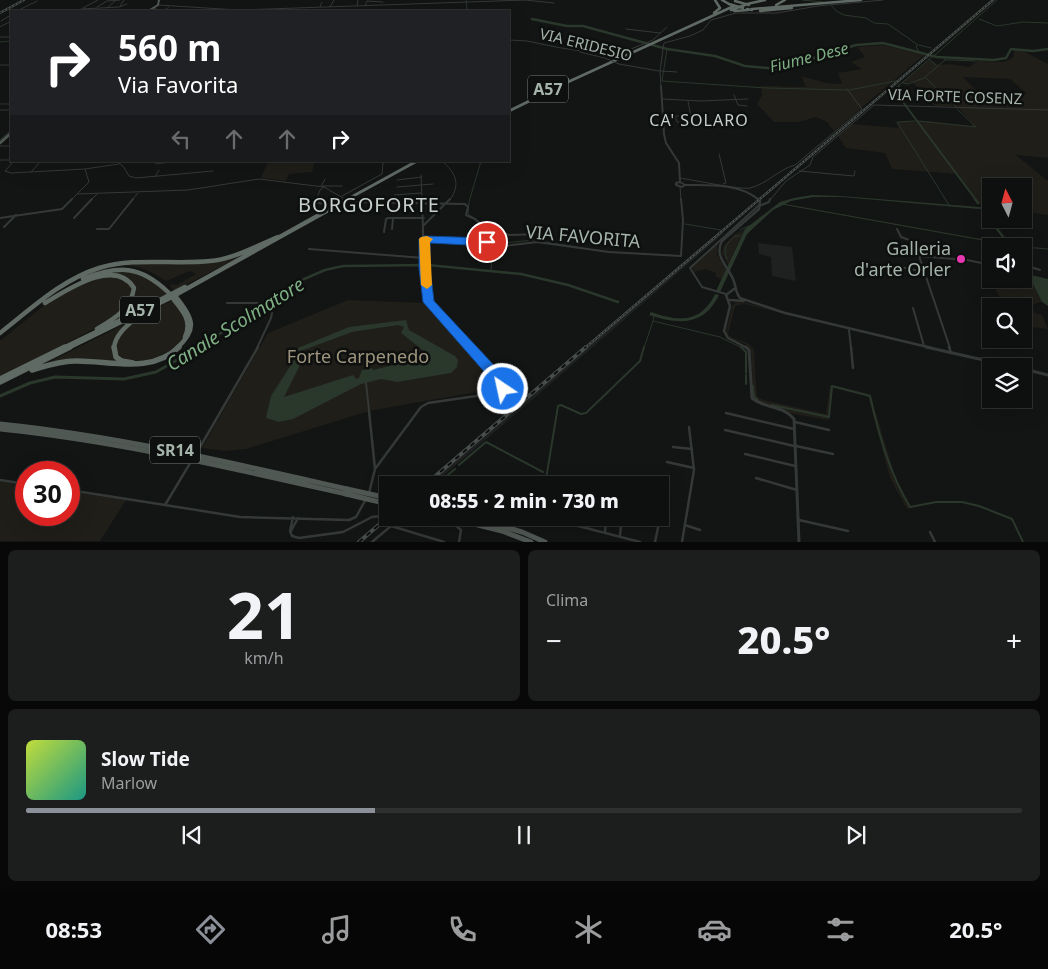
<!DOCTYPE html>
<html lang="it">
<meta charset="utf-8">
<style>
body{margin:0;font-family:"Noto Sans",sans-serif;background:#1c1d1d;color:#f1f3f6;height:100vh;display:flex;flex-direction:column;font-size:19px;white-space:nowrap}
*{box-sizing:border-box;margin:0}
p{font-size:16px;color:#9b9c9e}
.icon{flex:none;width:28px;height:28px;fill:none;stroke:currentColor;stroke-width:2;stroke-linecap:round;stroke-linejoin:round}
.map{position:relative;height:542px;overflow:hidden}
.sheet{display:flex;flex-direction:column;gap:8px;padding:8px;background:#080808;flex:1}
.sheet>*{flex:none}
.guide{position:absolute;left:10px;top:10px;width:500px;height:152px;border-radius:0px;box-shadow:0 5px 20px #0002,0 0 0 1px #2e2f2f;background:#202124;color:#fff;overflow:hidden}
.needle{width:32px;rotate:354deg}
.buttons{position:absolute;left:982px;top:178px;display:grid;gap:10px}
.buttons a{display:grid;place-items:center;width:50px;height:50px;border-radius:0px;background:#0e0f0f;box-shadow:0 5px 20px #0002,0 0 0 1px #2e2f2f;font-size:25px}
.speed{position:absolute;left:15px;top:461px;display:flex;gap:10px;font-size:25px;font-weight:700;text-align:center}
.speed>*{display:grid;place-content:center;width:65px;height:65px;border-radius:50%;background:#0e0f0f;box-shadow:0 5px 20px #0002,0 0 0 1px #2e2f2f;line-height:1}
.speed .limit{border:8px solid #d22;background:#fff;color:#111}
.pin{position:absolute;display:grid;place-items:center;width:42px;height:42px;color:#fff;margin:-21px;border:2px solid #fff;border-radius:50%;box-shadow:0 1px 5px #0007}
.me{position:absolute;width:55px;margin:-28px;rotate:326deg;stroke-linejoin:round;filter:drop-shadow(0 0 4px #0008)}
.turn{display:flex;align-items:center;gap:18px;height:105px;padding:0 25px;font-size:22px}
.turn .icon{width:65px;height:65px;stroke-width:2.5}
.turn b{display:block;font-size:35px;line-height:42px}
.lanes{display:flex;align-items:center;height:48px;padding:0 25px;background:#0003;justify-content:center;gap:25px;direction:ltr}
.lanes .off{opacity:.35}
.big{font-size:38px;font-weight:800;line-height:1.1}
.sheet .tile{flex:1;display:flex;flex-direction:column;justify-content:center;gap:8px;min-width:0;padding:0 18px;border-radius:8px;background:#1c1d1d}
.sheet .dial{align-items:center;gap:0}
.dial b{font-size:65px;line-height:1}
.song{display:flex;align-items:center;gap:15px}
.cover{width:60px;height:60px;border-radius:8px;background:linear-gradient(135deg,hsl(70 70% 55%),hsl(170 70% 35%))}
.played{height:5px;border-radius:2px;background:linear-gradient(90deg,#8c9099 35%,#2e2f2f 35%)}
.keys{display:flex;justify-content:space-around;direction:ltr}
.heat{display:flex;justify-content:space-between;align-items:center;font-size:28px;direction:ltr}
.sheet .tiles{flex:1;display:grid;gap:8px;grid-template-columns:1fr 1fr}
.tile:last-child{grid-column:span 2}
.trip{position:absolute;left:379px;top:476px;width:290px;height:50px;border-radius:0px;background:#0e0f0f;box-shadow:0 5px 20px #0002,0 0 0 1px #2e2f2f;font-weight:800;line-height:50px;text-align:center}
.tab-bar{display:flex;height:80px;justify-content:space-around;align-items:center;background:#060606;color:#9b9c9e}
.tab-bar .icon{width:35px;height:35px}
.tab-bar .on{color:#8c9099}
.tab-bar b{font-size:22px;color:#f1f3f6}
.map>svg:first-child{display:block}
.built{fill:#1f2121}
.green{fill:#1f1e19;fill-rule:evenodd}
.water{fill:#2a372b;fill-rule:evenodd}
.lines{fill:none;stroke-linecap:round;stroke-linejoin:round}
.stream-far1{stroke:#2a372b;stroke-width:1}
.stream{stroke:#2a372b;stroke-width:2}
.canal-far3{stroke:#2a372b;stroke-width:1}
.canal-far2{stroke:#2a372b;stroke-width:2}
.canal-far1{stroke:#2a372b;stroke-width:2.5}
.canal{stroke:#2a372b;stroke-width:3}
.river{stroke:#2a372b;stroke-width:2.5}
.minor-tunnel{stroke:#303432;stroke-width:2.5;stroke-dasharray:2.5 1;stroke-linecap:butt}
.pedestrian{stroke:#343937;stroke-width:2}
.minor-far2{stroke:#343937;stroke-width:1}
.minor-far1{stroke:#343937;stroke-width:2}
.minor{stroke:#343937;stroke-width:2.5}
.tertiary-far3{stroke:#343937;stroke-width:1}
.tertiary-far2{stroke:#343937;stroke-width:2}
.tertiary-far1{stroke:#343937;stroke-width:2.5}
.tertiary{stroke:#343937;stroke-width:3}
.primary-far2{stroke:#505854;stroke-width:2}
.primary-far1{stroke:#505854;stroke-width:3}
.primary{stroke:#505854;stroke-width:5}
.motorway-far3{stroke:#606a64;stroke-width:2.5}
.motorway-far2{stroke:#606a64;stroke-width:3}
.motorway-far1{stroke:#606a64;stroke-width:4.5}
.motorway{stroke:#606a64;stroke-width:5.5}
.rail-far1-casing{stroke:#474e4a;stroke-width:2.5}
.rail-casing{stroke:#474e4a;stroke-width:4}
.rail-far1{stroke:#0e0f0f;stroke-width:1;stroke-dasharray:2;stroke-linecap:butt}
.rail{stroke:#0e0f0f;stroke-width:2;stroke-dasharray:5;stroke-linecap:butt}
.minor-bridge-far1{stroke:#343937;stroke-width:1}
.minor-bridge{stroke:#343937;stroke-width:2}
.primary-bridge{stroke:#505854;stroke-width:5}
.motorway-bridge{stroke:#606a64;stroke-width:2.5}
.route{fill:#1a73e8;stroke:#114b97}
.slow{fill:#f59e0b}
.poi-dot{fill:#e738b1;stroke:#0e0f0f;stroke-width:2}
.labels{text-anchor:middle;stroke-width:5;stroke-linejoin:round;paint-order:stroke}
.far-street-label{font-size:15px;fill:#a5b4aa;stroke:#0e0f0f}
.far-water-label{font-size:16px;font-style:italic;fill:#7eae83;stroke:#0e0f0f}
.shield{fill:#0e0f0f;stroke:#78827c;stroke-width:1}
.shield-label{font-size:16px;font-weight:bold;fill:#a5b4aa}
.far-quarter-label{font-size:16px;letter-spacing:1px;fill:#c6d0ca;stroke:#0e0f0f}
.street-label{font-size:18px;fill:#a5b4aa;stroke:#0e0f0f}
.poi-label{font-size:18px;fill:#a5b4aa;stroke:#0e0f0f;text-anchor:end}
.park-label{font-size:18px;fill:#9e957d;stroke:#0e0f0f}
.water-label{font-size:19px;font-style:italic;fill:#7eae83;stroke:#0e0f0f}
.quarter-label{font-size:20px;letter-spacing:1px;fill:#c6d0ca;stroke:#0e0f0f}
</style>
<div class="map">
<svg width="1048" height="542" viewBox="0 0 1048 542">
<rect width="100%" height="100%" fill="#131414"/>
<path class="built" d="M720,231L724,233L518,412L432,485H422Z
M758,243L792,247L796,281L772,276L771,257L759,254Z"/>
<path class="green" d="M883,45L924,55L834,131L827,122L816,117L799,122H774L757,104L762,95L761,86L806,87L801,76L826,83L842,84L838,73L862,69L851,62L865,57L857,47Z
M1014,50L1025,52L1048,64V158L1016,155L1048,181V215L1024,212V186H991V207L981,206L958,174L892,169L885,153L846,148L838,136L852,124L899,128L896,122L927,121L970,126L973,124L957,106H935L912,82L902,83L929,60L939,65L950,64L969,67L978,61L1003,62L1009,60L1014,56ZM963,77L1010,79L1027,94L978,92Z
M268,161H315L312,172L289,174L286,181L261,178Z
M785,204L1005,243L1008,245L784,205Z
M746,229L741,236L728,265L722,253L723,246L735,234Z
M718,243L717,254L726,270L722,279L716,277V273L706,269L694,272L692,266Z
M243,255L174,291L169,284L177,285L196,274L190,271L166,281C129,256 114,266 75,280L94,271L119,264L185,263Z
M985,265L991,266V279H1024L1025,269L1042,302L1030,305L1035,313L1042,315L1048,329L1024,326V306H1003Z
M107,272H140L168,294L109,324L130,305L136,290L131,280L116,275L82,281Z
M109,277L122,278L134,288L129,303L102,325L0,377V341C33,315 66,282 109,277Z
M173,300L187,318C186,324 186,332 184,337C182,343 175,347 170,350C134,375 89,353 136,320C147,312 161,306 173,300Z
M348,300L425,303L500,383L499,388L369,411L246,449L225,451L202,448L268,333Z
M736,302L747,303L782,313L744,304L735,306L728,334C735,342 748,339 754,350L757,397L764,400L826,414L830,385L870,394L896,479L912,508L907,509L890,478L868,396L833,388L829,420C809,417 769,411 753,398L751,349C744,340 731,343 726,332L732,306Z
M185,310C210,341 155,363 131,365L73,360L39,367L127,323C124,330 112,336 112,348C113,382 214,354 185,310Z
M0,481L26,485V515H69V507L78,493L126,500L100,541H0Z"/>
<path class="water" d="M812,195L841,196L991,208V210L842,197H813L791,201L773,210L747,234L720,292L716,291L745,229L780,202L794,198Z
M1031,275L1048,279V306L1042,302L1031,280H1033Z
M715,294L719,295C704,326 679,325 649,315L651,312C679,322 701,323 715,294Z
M406,320L409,330L455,356L458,360L457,367L451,373L397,382L381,379L361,384L293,419L279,422L266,418L271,396L294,360L293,350L349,327ZM398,325L404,327L401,333L430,356L373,370L372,368L362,370L359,378L356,379L353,375L284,397L303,359L298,357L301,351L352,332Z"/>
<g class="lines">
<path class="stream-far1" d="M466,0L467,9
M802,0L823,2
M831,5L836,11L844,15L866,18L874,23L888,24L918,45L916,47L919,52
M163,11L169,7
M0,42L11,41
M919,45L931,48
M667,49L662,81L766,88L847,90
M943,57L945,60L925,77L956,107
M959,57L961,58
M929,59L936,65
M945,60H953
M954,60L975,61
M903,83L908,84L924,78
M849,90L896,81
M0,104H11
M915,121L897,122L949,205
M919,121L976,127L957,109
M0,140L11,130
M154,161L156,164L177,161
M481,161L469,202L468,214L493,231L494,244L534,240L583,248
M782,204L1005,244
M685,224L721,230
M740,230L749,226
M1012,245L1018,246
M1024,247L1048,249
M727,259C722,248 727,243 735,236H741
M491,271L493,248
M654,316L653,321L720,337L742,348
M644,348L653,321"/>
<path class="stream" d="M741,347L746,352V373
M746,375V384
M753,386L754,396L757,399
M772,405L829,417L832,386L870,396C879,435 889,472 910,507L936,502H962L979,506L1012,519L1023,542
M459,465L486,442L543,472
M437,484L455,469
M545,485L558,406L561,405L581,414L586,413L640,361L644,347"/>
<path class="canal-far3" d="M979,19L997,26L1023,22L1048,23
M935,55L997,0
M897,87L932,57"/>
<path class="canal-far2" d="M899,86L894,90L976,200"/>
<path class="canal-far1" d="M975,199L978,203
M985,213L1010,246
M1025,267L1028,273
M198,348L302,280L325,270L343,266L428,265L521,274L568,285L618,302"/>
<path class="canal" d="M0,396L30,383L55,377L124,379L156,372L200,347"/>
<path class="river" d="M155,8V11
M532,19L567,26H583L667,49L715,56L745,66L778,69L856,45L883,43L937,57L994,60L1006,58L1011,49L1033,51L1048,49"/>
<path class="minor-tunnel" d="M381,516L388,517"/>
<path class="pedestrian" d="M366,383L369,410"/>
<path class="minor-far2" d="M525,0L554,3
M120,6L124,0
M357,6L358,0
M365,6L367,1L383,2
M97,7L107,1L120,0
M320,7L322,2
M330,7L334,0
M83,8L98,0
M107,8L115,1
M81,9L119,7L127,4
M17,11L37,1
M45,11H78
M1,21L11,15
M0,27L11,21
M626,29L660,33
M509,40L527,41L561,48
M562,48L614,56L653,40L667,27
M663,49L664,43L690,36L703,30L711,20L736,13H777L818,6L883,0
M580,52L605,58
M619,64L659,71
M0,65H11
M661,71L677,72
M734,95L738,105L747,106
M662,99L701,101L748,99
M0,110H11
M663,115L691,117L688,101
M675,116L677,122L703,124
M0,146H11
M719,154L726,183L723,184
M0,160H11
M14,161L5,171L11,173L85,169L89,182L77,194
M116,161L123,166L129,176L136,178L213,171
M442,161C456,173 461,184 450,200
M85,169L119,164
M799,171L854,176L855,171
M31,172L41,161
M421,175L422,200
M155,177L159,170
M680,178C693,180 741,190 750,188C767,184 779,169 795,165L862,109L847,89
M397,180L422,177
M322,185L325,179
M321,186H342
M397,187L433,184
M680,187L681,200
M394,195L421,193
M342,196L382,174L383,163L390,161
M71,200L77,194L188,190L259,179L324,187L343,198
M91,200L97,194
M132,200L138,193
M316,200L320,190L324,187
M770,200L786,181L810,165L813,157L874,105L1048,110"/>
<path class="minor-far1" d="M316,199L315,202L324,204
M422,199L424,262L429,303L470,348
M350,202L465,204L468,207L466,215L475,219L483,227H489L509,235L544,234
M764,204L769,202L770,199
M0,218L62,209L72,199
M74,218L92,199
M424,225L450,199
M4,227L16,215
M97,229H109L133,199
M392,229L393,219
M897,229L901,237L915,242L919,254
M384,232L386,219L388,218H424
M425,239L483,241L496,247L537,242L609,252L681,256L683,220L681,199
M309,249L424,258
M897,252L919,256
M1024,265L1040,270
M895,266L925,272
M726,294L702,287L690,268L758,206
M227,303H263L273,307L271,318L257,348
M913,308L924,346
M849,330L851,348
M950,348L919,256L967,260L991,265"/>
<path class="minor" d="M851,347L853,368
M949,347L951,353
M369,411L375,469L369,493
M726,413L794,429
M795,422L829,430
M725,430L794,446
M796,446L833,454
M673,447L692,449
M196,454L258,347
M745,454L795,466
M192,460L165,505L240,517L349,520L356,517L366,499
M667,462L694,468
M375,469L421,407L428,403L497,393L503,388L499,380L469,347
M756,478L797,490
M0,480L26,484
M69,490L165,505
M293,517L290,531L292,536L299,538L343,532L372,517L381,516
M555,518V520L640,542
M399,519L439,526L454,524L461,530L459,542
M549,519L555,520
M799,520L848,531
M685,525L700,530
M391,526L392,522L397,518
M580,526L581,518
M291,531L298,518
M605,532L606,518
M930,532L935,542
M620,535L622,518
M372,542L391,526L444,542
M655,542L659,523
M682,542L694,470L689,427"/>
<path class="tertiary-far3" d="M158,5L239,10L525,0
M0,37H11
M660,71L661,87
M660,71L663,49"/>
<path class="tertiary-far2" d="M661,86L664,134L666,143L679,163L680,182L676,183V185L682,187L685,185
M680,182L685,185C709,185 740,183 759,200"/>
<path class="tertiary-far1" d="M758,199L760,201L759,209L722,241C714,256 727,265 733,279C736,285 735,292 740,298L785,313L932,348
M734,289L726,295L730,306L724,331L728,338L747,348
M730,300L744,301"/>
<path class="tertiary" d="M746,347L749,350L752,398C765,409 783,405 794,419L799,542
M926,347L1010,366
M1024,369L1048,375"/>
<path class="primary-far2" d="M148,11L158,5L159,0"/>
<path class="primary-far1" d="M0,143L11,133"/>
<path class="primary" d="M0,424C118,436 232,463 347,489
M0,429C117,441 231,468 346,494
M450,518L502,531L531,542
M474,518L522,532L545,542"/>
<path class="motorway-far3" d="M722,0L729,4
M747,4L765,0
M776,5L785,0
M752,9L861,0
M731,10L745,5
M734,11L748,10
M760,11L792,8
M714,13L720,8L715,0
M552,83L568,79
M557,87L734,6"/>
<path class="motorway-far2" d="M509,111L560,86
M346,200L417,161"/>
<path class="motorway-far1" d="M83,279C119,265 140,265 169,293
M177,298C193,319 198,329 177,348
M174,300C184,312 192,322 185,337
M45,303C67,290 115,257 134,288C131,309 114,319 97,329
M154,303L185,287
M0,333C31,309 61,280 99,268C135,257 173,265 210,261C234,259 256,246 278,237
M63,348L125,318
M68,348L170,298L348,199
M114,348C115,336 125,327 135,319"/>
<path class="motorway" d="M114,347L116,357L122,361L133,363
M32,370C46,366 60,361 74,361C109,360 150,375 179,347
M0,379L65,347
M0,382L70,347"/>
<g class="rail-far1-casing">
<path id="rail-far1" d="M0,13L24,0
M585,348L993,0"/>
</g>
<g class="rail-casing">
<path id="rail" d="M425,485L586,347
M359,542L388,517"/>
</g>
<use href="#rail-far1" class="rail-far1"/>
<use href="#rail" class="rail"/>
<path class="minor-bridge-far1" d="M605,58L619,64"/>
<path class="minor-bridge" d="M759,206L764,204"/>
<path class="primary-bridge" d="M347,489L388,498
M346,494L388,504"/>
<path class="motorway-bridge" d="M735,1L749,5
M729,4L743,8
M747,9L752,10"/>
</g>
<path class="route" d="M424,236L487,238L492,242L487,246L430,243V268L434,301L504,376L510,385L508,393L503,395L498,393L495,384L423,302L419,268V239Z"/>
<path class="slow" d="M427,236L433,239L430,242L432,285L427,289L421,285L419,239L421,237Z"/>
<circle class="poi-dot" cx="961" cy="259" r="5"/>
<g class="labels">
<g class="far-street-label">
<text transform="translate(586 45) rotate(14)" y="5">VIA ERIDESIO</text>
<text transform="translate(955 97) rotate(2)" y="5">VIA FORTE COSENZ</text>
</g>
<g class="far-water-label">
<text transform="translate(809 57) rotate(-14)" y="6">Fiume Dese</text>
</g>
<g class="shield">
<rect x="528" y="75.5" width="40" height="27" rx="4"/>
<rect x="120" y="296.5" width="40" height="27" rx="4"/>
<rect x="150" y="436.5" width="50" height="27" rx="4"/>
</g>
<g class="shield-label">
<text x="548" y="95">A57</text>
<text x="140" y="316">A57</text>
<text x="175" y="456">SR14</text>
</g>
<g class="far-quarter-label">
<text x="699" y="126">CA' SOLARO</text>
</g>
<g class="street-label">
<text transform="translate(583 237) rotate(5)" y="6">VIA FAVORITA</text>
</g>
<g class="poi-label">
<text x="951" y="255">Galleria<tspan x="951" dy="21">d'arte Orler</tspan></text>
</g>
<g class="park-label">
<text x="358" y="363">Forte Carpenedo</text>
</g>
<g class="water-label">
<text transform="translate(235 324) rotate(-32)" y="7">Canale Scolmatore</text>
</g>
<g class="quarter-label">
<text x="369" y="212">BORGOFORTE</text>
</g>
</g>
</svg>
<div class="buttons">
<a><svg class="needle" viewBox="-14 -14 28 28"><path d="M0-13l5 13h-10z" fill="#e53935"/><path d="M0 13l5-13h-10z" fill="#9b9c9e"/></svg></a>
<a><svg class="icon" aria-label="sound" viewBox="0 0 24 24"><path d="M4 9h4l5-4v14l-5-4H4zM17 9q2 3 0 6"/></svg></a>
<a><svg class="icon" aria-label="search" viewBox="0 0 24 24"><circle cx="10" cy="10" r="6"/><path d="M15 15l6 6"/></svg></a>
<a><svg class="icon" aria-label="layers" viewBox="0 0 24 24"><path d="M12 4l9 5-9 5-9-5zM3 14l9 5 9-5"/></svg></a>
</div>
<div class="speed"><div class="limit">30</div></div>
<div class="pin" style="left:487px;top:242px;background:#d93025"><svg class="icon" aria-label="arrive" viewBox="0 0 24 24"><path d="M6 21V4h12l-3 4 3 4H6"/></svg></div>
<svg class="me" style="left:503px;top:389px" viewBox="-20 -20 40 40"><circle r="17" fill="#1a73e8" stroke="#fff" stroke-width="3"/><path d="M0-11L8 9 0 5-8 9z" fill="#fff"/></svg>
<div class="trip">08:55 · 2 min · 730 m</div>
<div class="guide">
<div class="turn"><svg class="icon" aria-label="right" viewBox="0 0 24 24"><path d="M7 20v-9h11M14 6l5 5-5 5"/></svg><div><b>560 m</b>Via Favorita</div></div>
<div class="lanes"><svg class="icon off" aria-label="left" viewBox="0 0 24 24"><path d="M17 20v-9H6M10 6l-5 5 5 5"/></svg><svg class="icon off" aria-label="ahead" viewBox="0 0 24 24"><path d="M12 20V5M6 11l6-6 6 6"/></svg><svg class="icon off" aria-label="ahead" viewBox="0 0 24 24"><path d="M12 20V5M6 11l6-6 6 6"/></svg><svg class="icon" aria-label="right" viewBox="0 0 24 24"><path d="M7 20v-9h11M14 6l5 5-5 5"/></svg></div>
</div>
</div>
<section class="sheet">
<div class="tiles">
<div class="tile dial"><b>21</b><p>km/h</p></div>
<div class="tile"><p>Clima</p>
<div class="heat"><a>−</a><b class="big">20.5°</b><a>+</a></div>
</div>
<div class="tile">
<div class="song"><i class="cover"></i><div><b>Slow Tide</b><p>Marlow</p></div></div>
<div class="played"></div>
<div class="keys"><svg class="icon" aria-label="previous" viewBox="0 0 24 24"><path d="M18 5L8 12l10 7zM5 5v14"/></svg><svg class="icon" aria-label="pause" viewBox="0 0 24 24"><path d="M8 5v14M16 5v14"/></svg><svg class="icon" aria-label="next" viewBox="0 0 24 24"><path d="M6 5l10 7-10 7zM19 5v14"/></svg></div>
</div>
</div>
</section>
<nav class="tab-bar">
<b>08:53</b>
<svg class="icon on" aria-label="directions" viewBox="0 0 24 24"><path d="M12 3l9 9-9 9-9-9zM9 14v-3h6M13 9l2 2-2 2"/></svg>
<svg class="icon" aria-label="music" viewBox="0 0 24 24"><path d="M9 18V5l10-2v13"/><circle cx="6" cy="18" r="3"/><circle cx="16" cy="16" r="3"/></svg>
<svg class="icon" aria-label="phone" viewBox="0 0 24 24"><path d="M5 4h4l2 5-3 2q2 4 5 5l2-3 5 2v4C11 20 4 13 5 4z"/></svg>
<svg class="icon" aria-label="climate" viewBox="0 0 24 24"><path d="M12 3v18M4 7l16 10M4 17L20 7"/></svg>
<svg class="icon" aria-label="car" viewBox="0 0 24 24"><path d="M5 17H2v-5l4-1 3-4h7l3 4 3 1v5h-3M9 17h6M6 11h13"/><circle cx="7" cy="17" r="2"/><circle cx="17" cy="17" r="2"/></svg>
<svg class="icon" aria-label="filters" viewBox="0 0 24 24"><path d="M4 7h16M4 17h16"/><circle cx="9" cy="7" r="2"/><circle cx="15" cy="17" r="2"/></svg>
<b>20.5°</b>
</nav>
